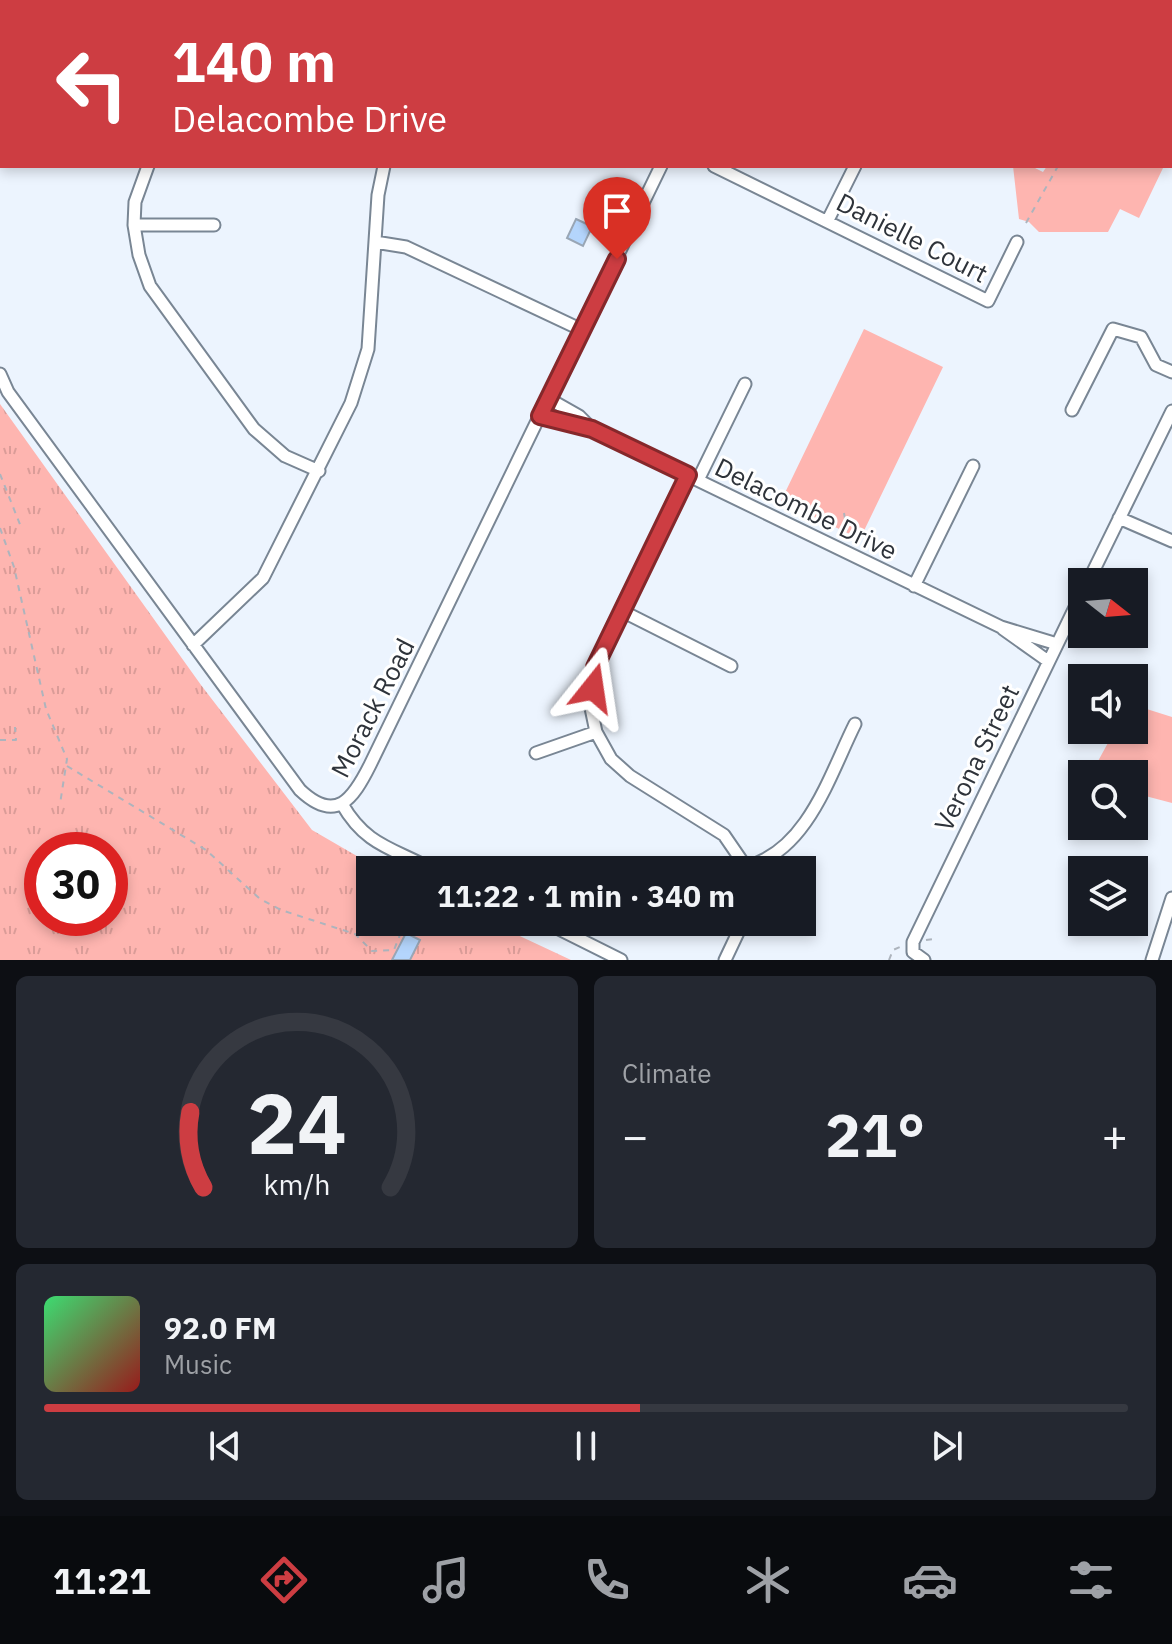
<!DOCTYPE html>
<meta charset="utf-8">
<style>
body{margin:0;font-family:"IBM Plex Sans",sans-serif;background:#242831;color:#f1f3f6;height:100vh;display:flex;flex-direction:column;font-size:30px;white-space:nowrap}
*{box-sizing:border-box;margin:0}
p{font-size:26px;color:#9ea1a6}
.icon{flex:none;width:44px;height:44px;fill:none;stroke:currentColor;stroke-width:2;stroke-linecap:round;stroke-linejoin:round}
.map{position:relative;height:960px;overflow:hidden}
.side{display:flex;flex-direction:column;gap:16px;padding:16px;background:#0d0f14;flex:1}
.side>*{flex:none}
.hud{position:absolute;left:0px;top:0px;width:1172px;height:168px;box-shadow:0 4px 12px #0003;background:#cd3d42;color:#fff;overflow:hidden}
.needle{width:52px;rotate:107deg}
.fabs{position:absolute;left:1068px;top:568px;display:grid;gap:16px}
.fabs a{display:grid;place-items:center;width:80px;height:80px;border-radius:0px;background:#171b24;box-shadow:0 4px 12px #0003;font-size:40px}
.speed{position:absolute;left:24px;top:832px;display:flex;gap:16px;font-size:40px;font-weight:700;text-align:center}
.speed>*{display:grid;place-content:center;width:104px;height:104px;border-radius:50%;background:#171b24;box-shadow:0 4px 12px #0003;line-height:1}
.speed .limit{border:12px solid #d22;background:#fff;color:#111}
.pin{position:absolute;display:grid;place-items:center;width:68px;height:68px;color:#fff;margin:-82px -34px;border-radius:50% 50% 50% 0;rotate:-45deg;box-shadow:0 0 8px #0007}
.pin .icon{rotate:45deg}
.me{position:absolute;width:88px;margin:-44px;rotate:15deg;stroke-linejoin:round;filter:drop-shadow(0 0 6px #0008)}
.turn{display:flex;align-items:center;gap:28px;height:168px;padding:0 40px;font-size:36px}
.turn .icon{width:104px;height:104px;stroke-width:2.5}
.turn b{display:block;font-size:56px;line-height:68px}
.big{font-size:60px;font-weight:700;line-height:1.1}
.side .tile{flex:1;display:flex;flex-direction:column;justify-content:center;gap:12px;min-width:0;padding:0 28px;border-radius:12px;background:#242831}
.side .dial{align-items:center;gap:0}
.dial svg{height:208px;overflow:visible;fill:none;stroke:#363941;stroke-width:7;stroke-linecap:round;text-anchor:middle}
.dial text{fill:#f1f3f6;stroke:none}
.song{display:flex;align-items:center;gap:24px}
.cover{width:96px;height:96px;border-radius:12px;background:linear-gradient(135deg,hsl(140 70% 55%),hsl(0 70% 35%))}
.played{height:8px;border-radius:4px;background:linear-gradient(90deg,#cd3d42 55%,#363941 55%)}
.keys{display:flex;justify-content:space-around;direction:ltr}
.heat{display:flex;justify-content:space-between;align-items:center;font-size:44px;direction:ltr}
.side .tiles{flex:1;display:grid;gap:16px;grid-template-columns:1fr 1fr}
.tile:last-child{grid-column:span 2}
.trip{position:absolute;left:356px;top:856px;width:460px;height:80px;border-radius:0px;background:#171b24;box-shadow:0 4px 12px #0003;font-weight:700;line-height:80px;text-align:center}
.dock{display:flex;height:128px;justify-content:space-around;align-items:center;background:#090b0e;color:#9ea1a6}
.dock .icon{width:56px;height:56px}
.dock .on{color:#cd3d42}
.dock b{font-size:36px;color:#f1f3f6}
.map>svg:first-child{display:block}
.grass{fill:url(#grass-tufts);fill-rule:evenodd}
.green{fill:#feb5b0}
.building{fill:#b4d5fc;stroke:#99a6b5;stroke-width:2}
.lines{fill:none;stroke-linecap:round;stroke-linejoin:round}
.minor-casing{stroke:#798694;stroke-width:15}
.path{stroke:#adb4bd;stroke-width:2;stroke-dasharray:6 6;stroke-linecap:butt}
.minor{stroke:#fff;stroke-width:11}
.route-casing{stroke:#85282b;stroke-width:20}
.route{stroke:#cd3d42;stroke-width:14}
.labels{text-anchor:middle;stroke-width:6;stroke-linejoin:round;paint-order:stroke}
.street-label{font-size:26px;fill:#2e333a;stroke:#fff}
</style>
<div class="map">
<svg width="1172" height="960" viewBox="0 0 1172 960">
<defs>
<pattern id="grass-tufts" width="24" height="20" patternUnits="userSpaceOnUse" patternTransform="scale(2)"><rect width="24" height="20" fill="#feb5b0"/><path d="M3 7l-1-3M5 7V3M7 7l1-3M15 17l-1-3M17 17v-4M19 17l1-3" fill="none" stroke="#da9c98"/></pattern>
</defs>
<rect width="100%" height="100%" fill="#ecf4fe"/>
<path class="grass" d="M0,404L201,685L312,830L381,870H370V922H490L571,960H0ZM42,850H110V918H42Z"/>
<path class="green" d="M1013,166H1031L1043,172L1047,166L1163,168L1139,218L1120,209L1108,232H1039L1029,222L1019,219Z
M864,329L943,367L860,539L781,501Z
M1134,705L1172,717V803L1134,793V774H1091L1115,730H1134Z"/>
<path class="building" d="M576,219L591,226L593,220L603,225L598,235L590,231L583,246L567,238Z
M406,933L420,940L410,960H392Z"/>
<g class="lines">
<g class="minor-casing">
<path id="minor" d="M609,0L613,2
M266,2L267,0
M455,2L456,0
M741,2L742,0
M935,2L936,0
M1125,2L1126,0
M148,166L135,202L134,225L139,255L150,286L254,429L285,456L319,471
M714,166L988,301L1017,242
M828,220L855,166
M134,225H214
M375,242L406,247L582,330
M0,374L8,392L300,790C336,824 353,799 370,765L661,166
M549,399L579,416L591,428
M1072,410L1113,329L1141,337L1156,365L1172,372
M540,416L592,429L1001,627L1057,644
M688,475L595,667L591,708L596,732L611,759L630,776L724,835L748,870
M698,480L745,384
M1119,518L1172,541
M1088,582L1172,411
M914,586L973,466
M622,611L731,666
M1003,629L1048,661
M193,645L263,578L351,403L368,349L378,195L384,166
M536,753L596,732
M342,804C366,846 393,848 433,870
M748,866C808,850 830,774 855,724
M545,922L621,960
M725,960L743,922
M924,960L913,952V942L1082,593
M1152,960L1172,898"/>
</g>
<path class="path" d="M1026,223L1058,166
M0,474L21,527
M844,513L848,537
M0,528L14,567L46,709L67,759L60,804
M0,740H16L15,727
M67,766L206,850L260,899L281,910L355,934L372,951L394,950L405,922
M926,940L933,939
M889,960L893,950L900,947"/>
<use href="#minor" class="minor"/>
</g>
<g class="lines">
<g class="route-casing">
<path id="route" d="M593,688L595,667L688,475L592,429L540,416L617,259"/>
</g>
<use href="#route" class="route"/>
</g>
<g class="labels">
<g class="street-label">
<text transform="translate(912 238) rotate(27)" y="9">Danielle Court</text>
<text transform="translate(806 509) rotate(26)" y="9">Delacombe Drive</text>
<text transform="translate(373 708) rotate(-63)" y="9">Morack Road</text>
<text transform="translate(977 758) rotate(-64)" y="9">Verona Street</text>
</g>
</g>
</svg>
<div class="fabs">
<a><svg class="needle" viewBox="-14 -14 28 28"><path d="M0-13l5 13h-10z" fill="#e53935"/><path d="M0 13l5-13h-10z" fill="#9ea1a6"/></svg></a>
<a><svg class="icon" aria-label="sound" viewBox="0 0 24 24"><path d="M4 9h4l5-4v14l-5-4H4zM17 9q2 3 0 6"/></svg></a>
<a><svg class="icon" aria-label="search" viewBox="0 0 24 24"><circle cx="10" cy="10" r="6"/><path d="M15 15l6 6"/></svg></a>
<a><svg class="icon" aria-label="layers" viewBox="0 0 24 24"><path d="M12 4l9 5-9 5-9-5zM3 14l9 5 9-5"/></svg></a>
</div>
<div class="speed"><div class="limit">30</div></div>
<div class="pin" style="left:617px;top:259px;background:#d93025"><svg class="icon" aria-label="arrive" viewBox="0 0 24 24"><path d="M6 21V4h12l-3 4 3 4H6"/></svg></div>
<svg class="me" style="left:593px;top:688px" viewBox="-20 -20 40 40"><path d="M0-17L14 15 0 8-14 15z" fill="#cd3d42" stroke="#fff" stroke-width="4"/></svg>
<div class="trip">11:22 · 1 min · 340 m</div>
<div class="hud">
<div class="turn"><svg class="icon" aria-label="left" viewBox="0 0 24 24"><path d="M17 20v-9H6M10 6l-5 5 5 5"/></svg><div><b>140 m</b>Delacombe Drive</div></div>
</div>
</div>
<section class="side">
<div class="tiles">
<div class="tile dial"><svg viewBox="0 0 100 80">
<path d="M14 69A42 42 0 1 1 86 69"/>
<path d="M14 69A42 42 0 0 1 9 40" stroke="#cd3d42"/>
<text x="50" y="56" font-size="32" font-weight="700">24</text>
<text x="50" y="72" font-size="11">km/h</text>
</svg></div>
<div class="tile"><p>Climate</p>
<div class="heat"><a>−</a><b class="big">21°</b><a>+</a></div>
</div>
<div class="tile">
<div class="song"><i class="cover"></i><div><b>92.0 FM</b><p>Music</p></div></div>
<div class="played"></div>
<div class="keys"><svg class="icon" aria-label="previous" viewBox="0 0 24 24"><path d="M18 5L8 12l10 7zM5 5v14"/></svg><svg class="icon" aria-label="pause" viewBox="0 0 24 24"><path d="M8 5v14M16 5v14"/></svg><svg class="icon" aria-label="next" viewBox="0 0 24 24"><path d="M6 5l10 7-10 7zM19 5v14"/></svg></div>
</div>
</div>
</section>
<nav class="dock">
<b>11:21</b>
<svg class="icon on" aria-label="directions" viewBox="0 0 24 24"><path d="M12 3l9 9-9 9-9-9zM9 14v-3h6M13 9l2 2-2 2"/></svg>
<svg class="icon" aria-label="music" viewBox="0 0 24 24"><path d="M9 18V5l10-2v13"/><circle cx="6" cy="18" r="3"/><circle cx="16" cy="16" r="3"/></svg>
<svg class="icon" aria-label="phone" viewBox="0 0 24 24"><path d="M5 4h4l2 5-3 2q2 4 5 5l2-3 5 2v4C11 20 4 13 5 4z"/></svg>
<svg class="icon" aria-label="climate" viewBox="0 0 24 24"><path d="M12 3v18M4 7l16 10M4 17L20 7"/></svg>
<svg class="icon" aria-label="car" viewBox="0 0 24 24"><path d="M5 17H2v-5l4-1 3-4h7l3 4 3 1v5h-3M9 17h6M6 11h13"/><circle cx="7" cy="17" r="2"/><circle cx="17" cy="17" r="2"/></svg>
<svg class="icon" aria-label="filters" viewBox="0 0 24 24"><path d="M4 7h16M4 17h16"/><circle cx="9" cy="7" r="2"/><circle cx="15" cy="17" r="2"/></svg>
</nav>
